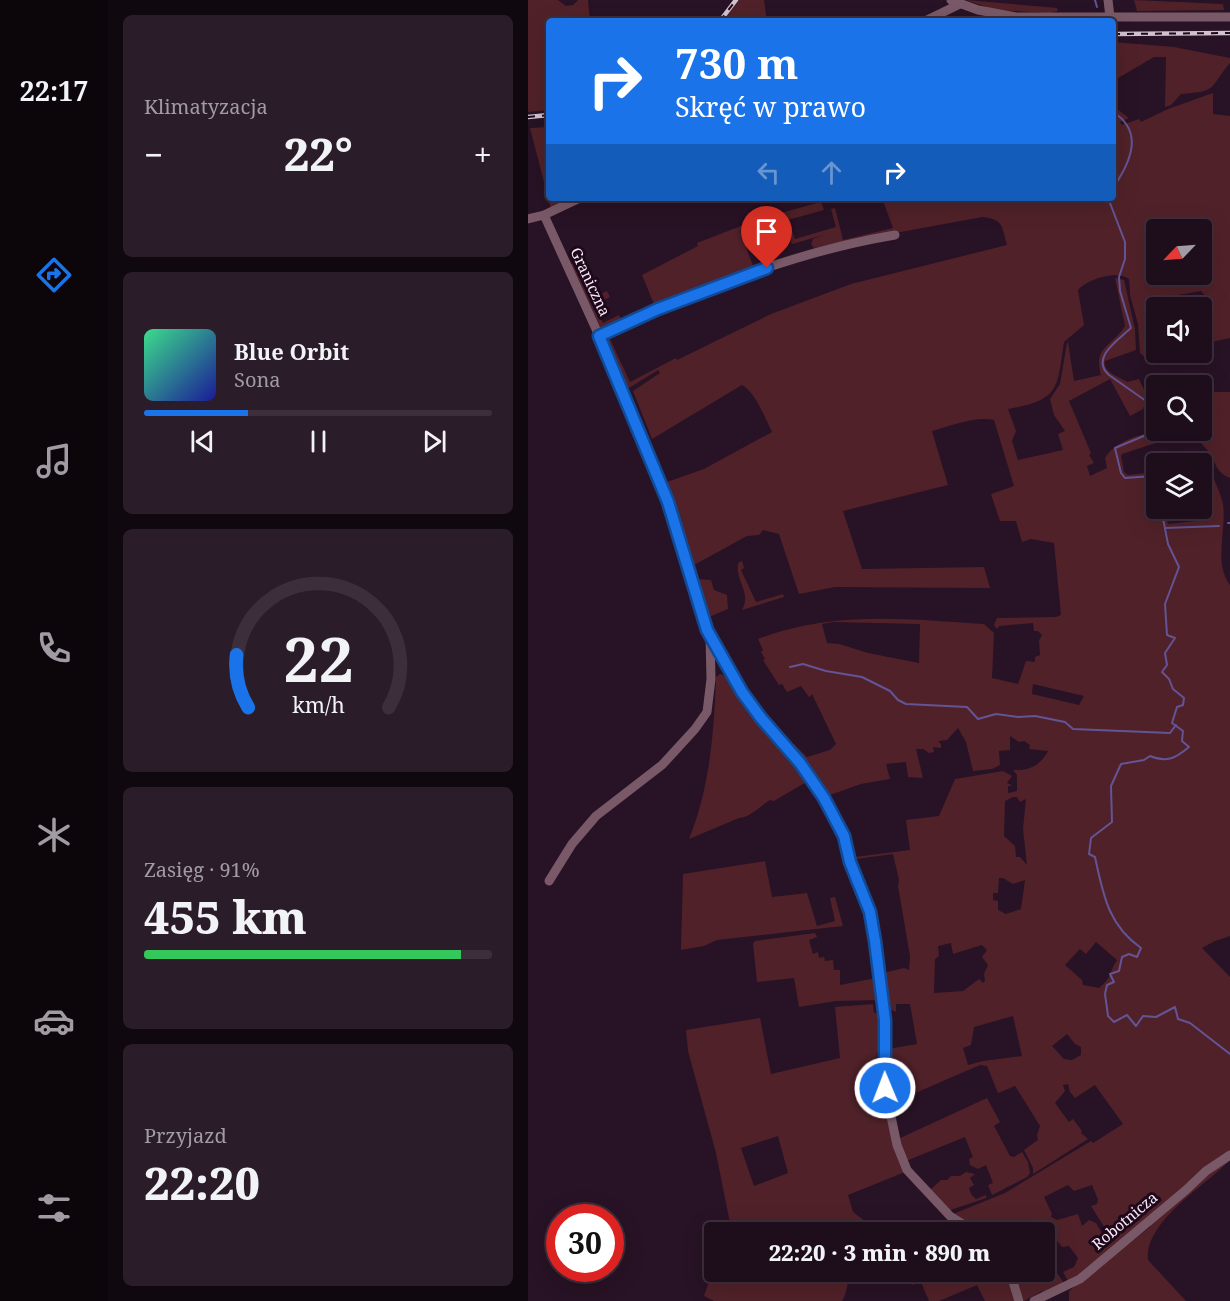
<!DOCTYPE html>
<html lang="pl">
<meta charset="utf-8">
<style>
body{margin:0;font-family:"Noto Serif",serif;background:#2b1c29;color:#f1f3f6;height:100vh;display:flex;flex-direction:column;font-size:22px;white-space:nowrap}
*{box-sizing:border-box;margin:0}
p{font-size:20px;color:#a19ca3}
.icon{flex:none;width:33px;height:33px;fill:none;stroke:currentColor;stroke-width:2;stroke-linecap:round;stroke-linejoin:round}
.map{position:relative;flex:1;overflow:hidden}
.drawer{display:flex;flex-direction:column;gap:15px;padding:15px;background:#10080f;width:420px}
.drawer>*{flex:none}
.banner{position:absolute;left:18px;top:18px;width:570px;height:183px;border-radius:6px;box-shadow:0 6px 24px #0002,0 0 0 2px #3c2e3b;background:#1a73e8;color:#fff;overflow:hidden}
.needle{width:39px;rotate:245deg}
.fabs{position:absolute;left:618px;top:219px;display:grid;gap:12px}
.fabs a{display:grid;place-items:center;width:66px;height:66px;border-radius:6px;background:#1e0e1c;box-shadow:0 6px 24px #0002,0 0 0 2px #3c2e3b;font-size:30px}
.speed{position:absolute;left:18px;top:1204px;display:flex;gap:12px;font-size:30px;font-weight:700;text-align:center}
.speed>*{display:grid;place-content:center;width:78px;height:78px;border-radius:50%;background:#1e0e1c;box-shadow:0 6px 24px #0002,0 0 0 2px #3c2e3b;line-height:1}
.speed .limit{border:9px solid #d22;background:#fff;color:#111}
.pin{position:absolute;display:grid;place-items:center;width:51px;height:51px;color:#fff;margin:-62px -26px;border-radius:50% 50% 50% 0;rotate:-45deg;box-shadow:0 0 6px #0007}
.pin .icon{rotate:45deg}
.me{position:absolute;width:66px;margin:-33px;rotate:359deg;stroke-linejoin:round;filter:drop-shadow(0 0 4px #0008)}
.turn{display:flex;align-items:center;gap:21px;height:126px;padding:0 30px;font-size:27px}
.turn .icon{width:78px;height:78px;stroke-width:2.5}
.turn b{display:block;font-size:42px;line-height:51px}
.lanes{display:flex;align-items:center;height:57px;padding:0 30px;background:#0003;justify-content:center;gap:30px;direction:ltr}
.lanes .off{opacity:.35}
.big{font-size:45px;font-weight:800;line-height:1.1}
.drawer .tile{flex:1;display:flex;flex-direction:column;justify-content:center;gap:9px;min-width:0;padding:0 21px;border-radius:9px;background:#2b1c29}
.drawer .dial{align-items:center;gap:0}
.dial svg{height:156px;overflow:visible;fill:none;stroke:#3c2e3b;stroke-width:7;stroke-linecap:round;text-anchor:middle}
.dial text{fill:#f1f3f6;stroke:none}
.song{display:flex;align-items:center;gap:18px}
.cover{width:72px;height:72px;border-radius:9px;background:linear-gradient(135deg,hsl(150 70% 55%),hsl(240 70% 35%))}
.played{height:6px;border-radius:3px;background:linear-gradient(90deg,#1a73e8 30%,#3c2e3b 30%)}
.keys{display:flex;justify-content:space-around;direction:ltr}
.heat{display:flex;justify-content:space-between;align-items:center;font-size:33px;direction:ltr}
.charge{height:9px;border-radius:4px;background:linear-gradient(90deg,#34c759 91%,#3c2e3b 0)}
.trip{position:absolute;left:176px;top:1222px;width:351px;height:60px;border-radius:6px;background:#1e0e1c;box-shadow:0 6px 24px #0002,0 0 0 2px #3c2e3b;font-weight:800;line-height:60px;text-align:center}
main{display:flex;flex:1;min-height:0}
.menu{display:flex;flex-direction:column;width:108px;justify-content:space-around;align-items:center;background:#0c060b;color:#a19ca3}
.menu .icon{width:42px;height:42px}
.menu .selected{color:#1a73e8}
.menu b{font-size:27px;color:#f1f3f6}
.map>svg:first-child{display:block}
.green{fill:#502129;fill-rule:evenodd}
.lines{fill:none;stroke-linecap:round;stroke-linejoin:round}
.stream{stroke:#635495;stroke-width:2}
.minor{stroke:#795967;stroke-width:9}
.rail-casing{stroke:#d2c1ce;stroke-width:4.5}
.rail{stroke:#1e091c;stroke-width:2;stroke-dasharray:7;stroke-linecap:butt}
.route-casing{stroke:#114b97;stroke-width:15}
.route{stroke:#1a73e8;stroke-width:10}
.labels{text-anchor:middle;stroke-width:6;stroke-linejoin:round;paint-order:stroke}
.street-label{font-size:15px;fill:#fcecf8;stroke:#1e091c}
</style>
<main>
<nav class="menu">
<b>22:17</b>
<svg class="icon selected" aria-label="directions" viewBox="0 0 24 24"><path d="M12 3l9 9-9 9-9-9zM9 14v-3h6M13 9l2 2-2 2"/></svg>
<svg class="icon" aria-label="music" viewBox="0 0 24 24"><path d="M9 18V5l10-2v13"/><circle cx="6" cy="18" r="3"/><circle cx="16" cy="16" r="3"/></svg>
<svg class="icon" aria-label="phone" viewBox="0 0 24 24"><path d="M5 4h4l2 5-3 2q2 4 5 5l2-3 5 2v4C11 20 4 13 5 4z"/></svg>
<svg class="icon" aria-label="climate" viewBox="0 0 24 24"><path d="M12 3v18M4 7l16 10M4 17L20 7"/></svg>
<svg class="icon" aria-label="car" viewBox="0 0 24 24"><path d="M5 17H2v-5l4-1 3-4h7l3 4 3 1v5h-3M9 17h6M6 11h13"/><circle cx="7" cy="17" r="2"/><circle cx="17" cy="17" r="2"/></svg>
<svg class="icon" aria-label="filters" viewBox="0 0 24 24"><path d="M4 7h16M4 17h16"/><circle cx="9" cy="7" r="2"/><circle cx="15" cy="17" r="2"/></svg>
</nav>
<section class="drawer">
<div class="tile"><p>Klimatyzacja</p>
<div class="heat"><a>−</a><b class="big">22°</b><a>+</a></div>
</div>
<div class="tile">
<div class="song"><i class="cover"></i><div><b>Blue Orbit</b><p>Sona</p></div></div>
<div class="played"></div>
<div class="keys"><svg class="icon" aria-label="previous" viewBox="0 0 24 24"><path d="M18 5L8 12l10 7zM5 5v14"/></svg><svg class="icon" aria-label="pause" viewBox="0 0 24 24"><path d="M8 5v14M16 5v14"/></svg><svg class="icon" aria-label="next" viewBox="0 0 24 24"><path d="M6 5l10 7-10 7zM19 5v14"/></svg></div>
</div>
<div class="tile dial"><svg viewBox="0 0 100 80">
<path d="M14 69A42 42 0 1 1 86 69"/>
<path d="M14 69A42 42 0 0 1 8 42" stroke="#1a73e8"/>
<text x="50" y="56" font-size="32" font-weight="700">22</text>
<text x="50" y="72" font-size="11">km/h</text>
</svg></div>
<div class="tile"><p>Zasięg · 91%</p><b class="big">455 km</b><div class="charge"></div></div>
<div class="tile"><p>Przyjazd</p><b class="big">22:20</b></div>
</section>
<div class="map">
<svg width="702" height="1301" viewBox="0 0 702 1301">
<rect width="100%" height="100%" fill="#281225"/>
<path class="green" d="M0,0H30L38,6L45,5L50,0H60L62,21H21V110L0,112Z
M211,0H236L239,21H194Z
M438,0L529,8L530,11L521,13L467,10Z
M606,0L695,4L696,10L612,11H609Z
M585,42L646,47L702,58V63C680,89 691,91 653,94L643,105L637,107L638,57H626L585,81Z
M685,93V114L702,116V338L674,344V330L683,329L685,323L679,305L682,301L673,291L650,295V304L645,302L642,305L644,307L628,308V352L640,353L618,358L612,353L610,324L602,295L601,279C588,270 560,279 550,290L556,325L536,342C529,389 532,400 480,409L488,431L484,441L490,460L535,450L530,434L537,431L526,415L522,399L532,384L539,343L540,342L546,381L573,375C565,346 584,347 597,326L587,278L596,280L607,329L608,350L577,361C575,373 590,376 599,382L611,379L620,398L615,409L602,416L582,379L541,401L563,453L561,455L566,463L559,466L562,476L579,468L577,458C589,438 622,431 644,431L642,434L643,438L594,454L593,456L596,472L600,475L627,472L628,508L636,509L640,524L668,521V509L674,508V480L685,477C689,486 693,495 695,504C699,530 685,562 702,585V936L687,941L674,948L702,977V1154L542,1284L535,1272L546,1267L550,1258L541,1246L534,1247L524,1235L526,1230L520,1231L516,1223L496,1233H452L425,1214L477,1193L563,1141L565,1143L595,1124L567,1085L547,1098L542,1092L540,1084L535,1085L537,1091L527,1103L541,1122L545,1119L554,1131L553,1133L560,1139L505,1174V1168L496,1150L510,1140L509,1135L512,1126L487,1086L470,1093L459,1066L452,1065L362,1104L360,1100L371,1096L369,1089L359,1092L360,1049L389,1044L382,1004H368V1012L364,1010L360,1015L355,973L376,968L381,970L382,956L370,886L371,880L365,854L328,859L327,857L382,850L378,820L411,816L427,779L475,771L484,776L479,783L485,786H480V793L489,791V775L485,770C501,771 512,766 520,751L501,749L502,745L496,741L491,742L482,736V750L471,751L472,765L464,769L445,771L438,742L430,728L419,740L410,741L413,744V748L405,747L406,752L401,753L395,749H388L395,778L380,777L378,762L358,764L362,779L333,784L299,796L261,748L266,744L279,757L302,750L308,744L284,694L281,697L273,686L259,692L254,684L251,685L235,660L237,659L233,652L235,650L230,639C304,610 379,619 456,624L466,633L464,678L490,684L498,661L507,662V657L512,655L511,641L514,635L510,631H506L505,623L471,626L469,629L466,625L469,618L528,617L533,615L526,543L503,539L494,542L488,521H472L463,494L486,486L466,420C447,416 423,426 404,431L420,485L315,511L334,569L456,567L462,588L307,587L271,594L251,534L235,530L231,535L219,536L166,565L170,579L183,580L186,590L199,595L200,609L183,616L180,615L173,598L139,482L176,469L244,432C237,418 228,393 214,385L124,439L105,391L132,373L130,370L101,388L96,389L75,340L77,337L128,316L82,339L102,382L148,358L149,360L243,314L323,284L479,245C474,227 476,219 454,217L286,248L283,244L285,239L296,235L264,244L254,218L212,231L227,271L128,309L114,275L170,246L169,243L231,219L293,202L296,210L260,220L267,239L308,227L303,209L307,208L315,240L365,228L354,198H585V106L601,118L592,122L594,125L611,119L613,122L640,109ZM628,230H674V274H628ZM305,622L392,624L391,663L340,653L311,644L299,643L294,624ZM505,684L556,696L551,705L504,694ZM485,797H489L492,802L498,799L495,829L499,865L492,857H488L487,846L476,836L477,801ZM471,878H475L485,884L497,880L493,909L478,914L470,910V901L465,900V893H470ZM568,942L589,960C580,973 586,976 571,988L555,985L554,980L537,965L552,949L558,954ZM423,943L425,954L454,945L459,950L454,957L460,965L456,974L457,981L455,983L451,979L435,991L406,993L407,959L411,956L410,946ZM485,1016L494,1056L455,1061L440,1065L435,1048L443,1045L446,1027ZM539,1034L547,1044L553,1047V1055L544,1060L536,1059L524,1046ZM540,1185L546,1191L564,1185L570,1200L569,1204L563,1206L580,1233L575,1235L568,1223L561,1220L554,1226L550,1214L529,1220L523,1217L524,1214L516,1197Z
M21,127V198H46L23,209L2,128Z
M47,263L46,267L62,299L79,291L82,297L66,305L75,323L91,315L95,324L75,333L43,264Z
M680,389L687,392H702V478C688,473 688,462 680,451C674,443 668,440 665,431L674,430V393Z
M214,561L216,568L213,570L228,602L255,594L256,597L214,610C224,592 207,582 210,563Z
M192,674L199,676L231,725L269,763L280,781L246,801L242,800C232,806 223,817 211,818L161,839C182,787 186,732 188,677Z
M237,861L244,897L279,893L289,926L307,921L302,898L307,897L315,926L189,940L176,946L153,950L155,874Z
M287,933L289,937L281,940L285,954L290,952L291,958L296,957L297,961L305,960L306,970H312V985L348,978L351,1000L308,1001L271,1007L266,978L229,982L225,944L227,941Z
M345,1004L346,1013H355L354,1048L349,1053L345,1102L354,1100L364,1140L377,1172L320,1195L325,1212L338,1222L337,1233H204L188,1153L160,1051L158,1030L232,1018L243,1074L312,1058L307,1007ZM250,1136L260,1173L226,1186L213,1148Z
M459,1098L472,1122L466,1126L482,1156L486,1157L494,1152L500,1162L502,1173L499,1177L464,1195L460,1185L465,1183L458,1165L450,1169L442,1165L441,1159L445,1157L437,1137L378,1161L370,1139Z
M702,1160C680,1184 616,1221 620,1260L658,1301H541V1291L622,1227L623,1222L682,1172Z
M438,1172L447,1174L442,1178L446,1185L441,1188L443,1194L448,1199L458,1195V1198L420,1211L402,1190L413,1180H419L423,1176H432Z
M516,1254L538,1286L513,1293L514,1291L496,1301L485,1272H516Z
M205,1272H324C318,1282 320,1292 314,1301H186L176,1296L183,1276Z
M391,1272H480L489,1301H457L449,1285L411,1301H401L393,1282L384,1285L381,1276Z"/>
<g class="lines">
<path class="stream" d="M567,0L569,7
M585,112C617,132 602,163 585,188
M583,198L582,203L597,242V259L591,277L592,291L603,328C590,340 562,358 581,375L628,408
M628,480L625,476L597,478L593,473L587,448L630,430
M633,508L640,544L651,567L637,604L639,635L647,638L637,653L639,665L634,672L641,679L645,689L656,698L655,705L649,707L644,723L655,731L654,741L661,747C648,758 639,763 622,756L616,760L593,764L583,786L584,822L563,838L561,854L567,857C575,894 580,925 613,948L609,957L601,954L594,957L591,971L582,974L586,982L579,985L577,994L580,1016L586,1022L599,1015L608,1026L615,1016L628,1017L647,1007L650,1019L662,1023L702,1054
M700,523H702
M637,528L691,526
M262,667L275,664L298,671L334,677L362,691L370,700L378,704L439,707L450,719L468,714L490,717L507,716L537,722L545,729L642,733L648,725"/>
<path class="minor" d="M423,0L450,10L488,17H702
M580,0L582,17
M397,21L432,4
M16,215L68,329L140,502L179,630L215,692L233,718L272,763L295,798L316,836L322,862L342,912L357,1020V1088L369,1145L379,1170L422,1216L449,1233
M0,219L16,215L52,198
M71,336C165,293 264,252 367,235
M21,881L44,844L68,816L134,765L167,729L179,712L183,679L182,636
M482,1272L491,1301
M506,1301L552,1279L658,1190L678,1171L702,1155"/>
<g class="rail-casing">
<path id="rail" d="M192,21L208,0
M585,34L702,33
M0,117L21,115"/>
</g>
<use href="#rail" class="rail"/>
</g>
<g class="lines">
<g class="route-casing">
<path id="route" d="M239,268L130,309L71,336L140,502L179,630L214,692L233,718L272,763L296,798L316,836L322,862L342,912L347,941L357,1020V1088"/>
</g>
<use href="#route" class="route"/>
</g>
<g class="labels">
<g class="street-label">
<text transform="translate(62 282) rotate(65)" y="5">Graniczna</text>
<text transform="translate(597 1221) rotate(-40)" y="5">Robotnicza</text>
</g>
</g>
</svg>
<div class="fabs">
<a><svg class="needle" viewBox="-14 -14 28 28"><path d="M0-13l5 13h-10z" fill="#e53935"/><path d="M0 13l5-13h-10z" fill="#a19ca3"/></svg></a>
<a><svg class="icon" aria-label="sound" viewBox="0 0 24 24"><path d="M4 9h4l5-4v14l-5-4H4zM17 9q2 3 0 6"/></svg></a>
<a><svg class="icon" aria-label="search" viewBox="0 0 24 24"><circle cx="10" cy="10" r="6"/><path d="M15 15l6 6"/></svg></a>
<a><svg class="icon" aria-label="layers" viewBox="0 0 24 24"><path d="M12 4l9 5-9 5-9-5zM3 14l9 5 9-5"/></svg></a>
</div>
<div class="speed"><div class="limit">30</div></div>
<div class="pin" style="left:239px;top:268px;background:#d93025"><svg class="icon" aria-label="arrive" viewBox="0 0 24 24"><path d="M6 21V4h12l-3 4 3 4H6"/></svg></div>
<svg class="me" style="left:357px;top:1088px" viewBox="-20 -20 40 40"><circle r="17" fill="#1a73e8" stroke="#fff" stroke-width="3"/><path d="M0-11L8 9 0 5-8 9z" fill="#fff"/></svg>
<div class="trip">22:20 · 3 min · 890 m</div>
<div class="banner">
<div class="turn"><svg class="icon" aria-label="right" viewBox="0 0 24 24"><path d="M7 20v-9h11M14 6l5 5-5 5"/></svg><div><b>730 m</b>Skręć w prawo</div></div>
<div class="lanes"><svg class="icon off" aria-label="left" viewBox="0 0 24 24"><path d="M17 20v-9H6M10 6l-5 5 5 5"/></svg><svg class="icon off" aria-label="ahead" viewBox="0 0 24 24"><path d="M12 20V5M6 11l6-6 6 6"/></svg><svg class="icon" aria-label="right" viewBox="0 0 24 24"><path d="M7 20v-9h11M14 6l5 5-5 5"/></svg></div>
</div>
</div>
</main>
